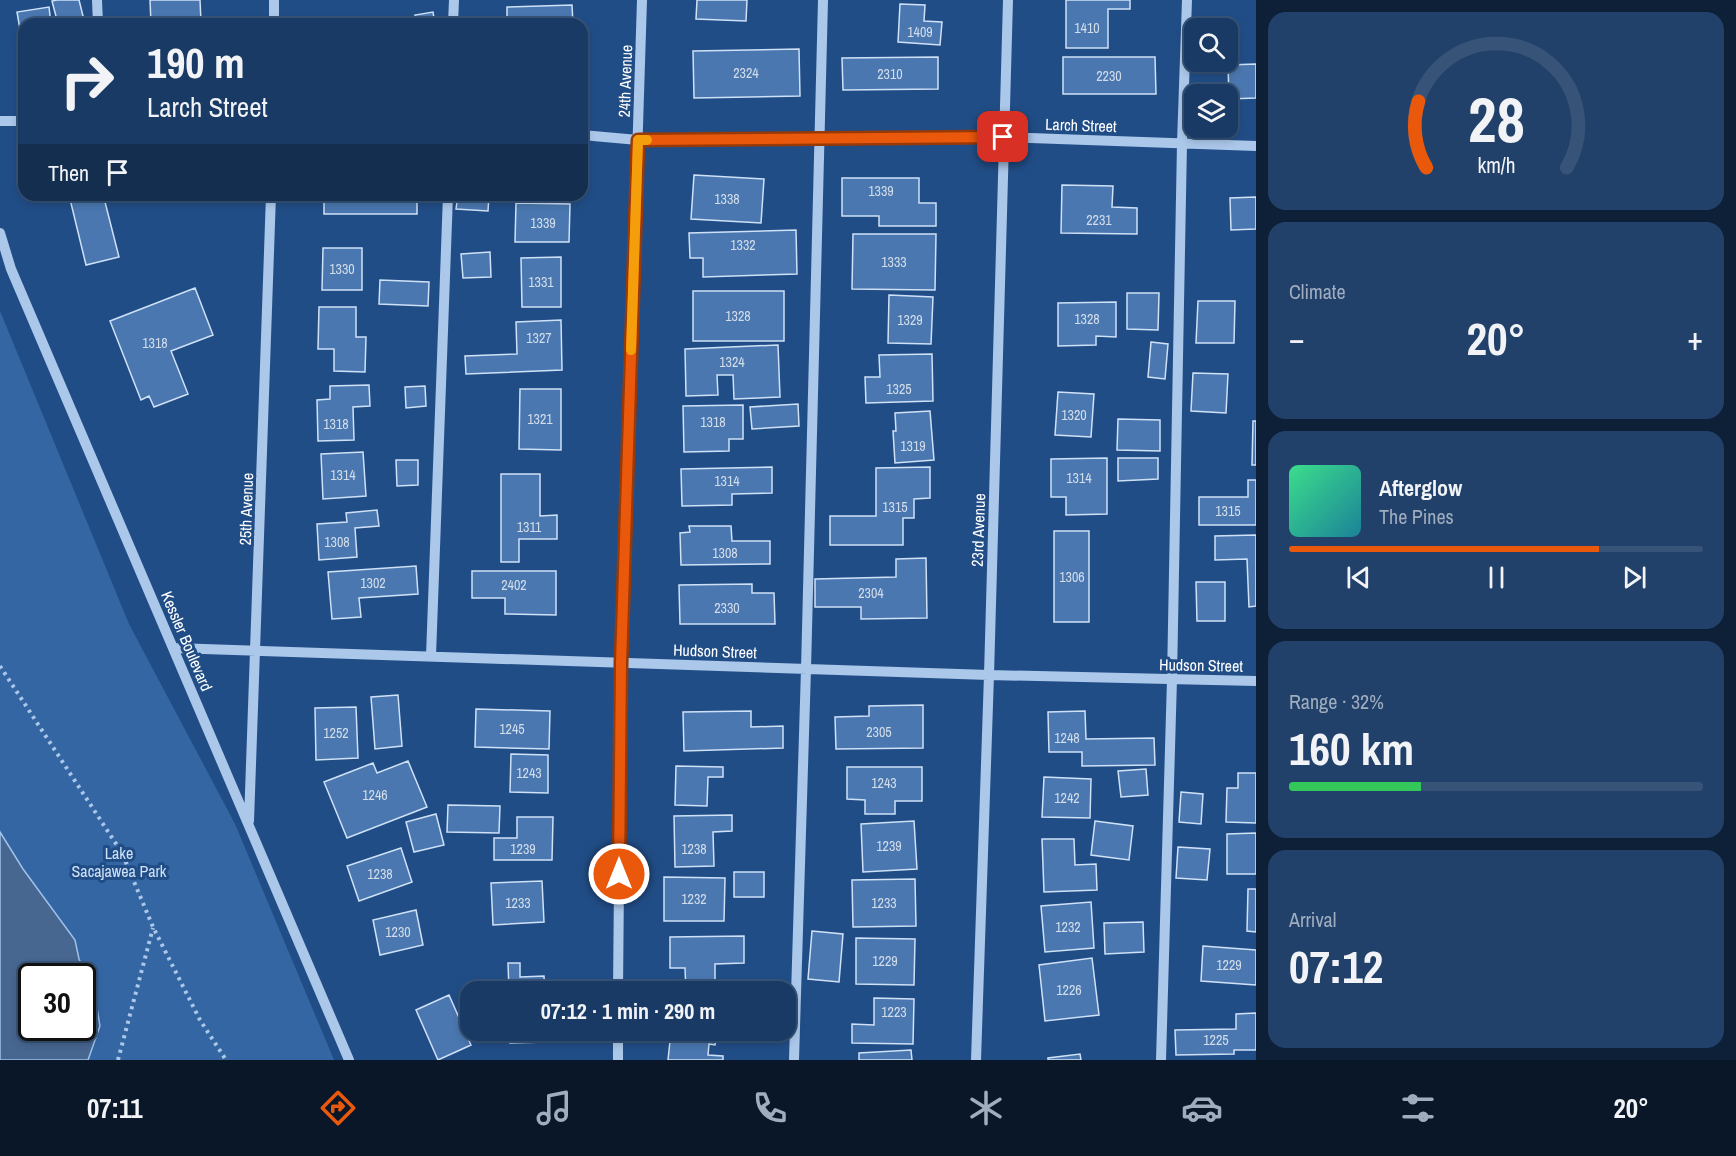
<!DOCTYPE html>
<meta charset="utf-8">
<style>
body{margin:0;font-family:"Archivo Narrow",sans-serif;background:#22416a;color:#f1f3f6;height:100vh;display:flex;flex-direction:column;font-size:22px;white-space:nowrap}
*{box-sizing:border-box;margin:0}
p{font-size:20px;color:#9fadbf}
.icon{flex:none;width:33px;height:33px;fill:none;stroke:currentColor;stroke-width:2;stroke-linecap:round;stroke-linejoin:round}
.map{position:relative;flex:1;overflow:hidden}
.drawer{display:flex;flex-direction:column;gap:12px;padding:12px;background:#0e2037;width:480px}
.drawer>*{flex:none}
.guide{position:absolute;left:18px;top:18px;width:570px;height:183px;border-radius:18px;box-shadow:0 3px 9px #0003,0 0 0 2px #375478;background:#193a64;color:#f1f3f6;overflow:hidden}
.controls{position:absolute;left:1184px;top:18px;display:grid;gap:12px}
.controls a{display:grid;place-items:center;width:54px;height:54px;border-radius:12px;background:#193a64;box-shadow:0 3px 9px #0003,0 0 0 2px #375478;font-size:30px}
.speed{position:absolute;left:18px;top:963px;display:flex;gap:12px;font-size:30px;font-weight:700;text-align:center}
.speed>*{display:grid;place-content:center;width:78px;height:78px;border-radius:50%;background:#193a64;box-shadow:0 3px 9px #0003,0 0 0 2px #375478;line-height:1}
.speed .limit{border:3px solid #111;border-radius:9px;background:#fff;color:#111}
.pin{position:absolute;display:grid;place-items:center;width:51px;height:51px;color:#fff;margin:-26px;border-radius:12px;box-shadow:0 3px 9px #0006}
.me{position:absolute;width:66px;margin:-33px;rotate:0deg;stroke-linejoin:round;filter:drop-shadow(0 0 4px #0008)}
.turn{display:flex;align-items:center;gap:21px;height:126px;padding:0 30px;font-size:27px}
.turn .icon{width:78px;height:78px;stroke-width:2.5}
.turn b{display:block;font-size:42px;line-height:51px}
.then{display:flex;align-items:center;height:57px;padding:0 30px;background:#0003;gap:12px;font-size:22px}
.big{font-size:45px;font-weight:700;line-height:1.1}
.drawer .card{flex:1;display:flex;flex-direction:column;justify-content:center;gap:9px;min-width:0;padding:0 21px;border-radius:18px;background:#22416a}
.drawer .dial{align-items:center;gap:0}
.dial svg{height:156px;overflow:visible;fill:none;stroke:#375478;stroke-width:7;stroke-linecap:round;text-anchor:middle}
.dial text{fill:#f1f3f6;stroke:none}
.song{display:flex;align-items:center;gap:18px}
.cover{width:72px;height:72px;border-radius:9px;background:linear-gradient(135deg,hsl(150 70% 55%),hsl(190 70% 35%))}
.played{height:6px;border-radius:3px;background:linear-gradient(90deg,#ea580c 75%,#375478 75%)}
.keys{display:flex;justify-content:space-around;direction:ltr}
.heat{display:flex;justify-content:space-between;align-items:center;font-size:33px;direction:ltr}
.charge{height:9px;border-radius:4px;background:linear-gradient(90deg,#34c759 32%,#375478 0)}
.trip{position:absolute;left:460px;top:981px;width:336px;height:60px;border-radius:18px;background:#193a64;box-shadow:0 3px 9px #0003,0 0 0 2px #375478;font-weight:700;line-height:60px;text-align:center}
.tab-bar{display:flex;height:96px;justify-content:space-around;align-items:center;background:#0a1728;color:#9fadbf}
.tab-bar .icon{width:42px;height:42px}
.tab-bar .current{color:#ea580c}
.tab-bar b{font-size:27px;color:#f1f3f6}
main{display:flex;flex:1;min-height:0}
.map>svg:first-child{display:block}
.green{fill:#3566a4;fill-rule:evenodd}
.water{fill:#476690;stroke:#9fc2eb;stroke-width:1.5;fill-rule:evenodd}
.building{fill:#4a77af;stroke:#cfe1f7;stroke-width:1.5}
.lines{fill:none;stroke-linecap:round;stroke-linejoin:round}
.path{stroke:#abc7ea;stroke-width:4;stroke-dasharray:3 4.5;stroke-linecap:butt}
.minor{stroke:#abc7ea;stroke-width:10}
.route-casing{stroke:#983908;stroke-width:15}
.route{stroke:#ea580c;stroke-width:10}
.slow{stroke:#f59e0b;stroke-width:10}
.labels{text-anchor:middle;stroke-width:6;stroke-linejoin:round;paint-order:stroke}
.number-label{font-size:14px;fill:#d2ddeb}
.street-label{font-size:16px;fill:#fff;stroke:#214d86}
.park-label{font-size:16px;fill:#cfe1f7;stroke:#214d86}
</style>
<main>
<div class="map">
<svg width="1256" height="1060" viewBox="0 0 1256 1060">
<rect width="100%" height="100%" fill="#214d86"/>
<path class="green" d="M0,311L129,624L235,824L334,1060H0ZM32,976H82V1028H32Z"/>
<path class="water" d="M0,832L23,869L75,940L79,959L94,990L100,1026L88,1060H0ZM32,976H82V1028H32Z"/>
<path class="building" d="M57,0H79L85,24H58L52,1Z
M150,0H200L201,22L151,24Z
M697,0H747L746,21L696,19Z
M1066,0H1130V9H1108V48H1066Z
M900,4L925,5L924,21L942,22L940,45L898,42Z
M572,5L573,24H507V7Z
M49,7L51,24H24V53L17,12Z
M433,12L435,24H416L415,15Z
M799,49L800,96L694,98L693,51Z
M938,57V89L843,90L842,58Z
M1063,57H1155L1156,94H1063Z
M1256,64V98L1229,99L1228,65Z
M694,175L764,179L761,223L691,219Z
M842,178H919V203H936V226H879V216H842Z
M1062,185L1113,186L1112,207L1137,208V234L1061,233Z
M69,195H132L105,202L119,257L86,265Z
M324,195H417V214H324Z
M458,195H489L488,211L456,209Z
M1256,197V229L1231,230L1230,198Z
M516,203L570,204L569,242H515Z
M796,230L797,274L703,277V258H690L689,233Z
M853,234H936L935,290L852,289Z
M323,248H362V290H322Z
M490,252L491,277L463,278L461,254Z
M561,257V307H522L521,258Z
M380,280L429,282L428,306L379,304Z
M195,288L213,335L171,351L188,394L154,407L149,396L141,400L110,321Z
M693,291H784V341H693Z
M1127,293H1159L1158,330L1127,329Z
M889,295L933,297L931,344L888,343Z
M1198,301H1235L1234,343H1196Z
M1116,302V337L1096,336V345L1058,346V303Z
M319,307H356V337H366L365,372L334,371V349H318Z
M561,320L562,370L466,374L465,356L517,354L516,322Z
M1151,342L1168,344L1165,379L1148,377Z
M778,345L780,397L734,399L733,375H717L718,395L686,396L685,349Z
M932,354L933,401L866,403L865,377H880L879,355Z
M1193,373L1228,374L1226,413L1191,411Z
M369,385L370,406L353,407L354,440L318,441L317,400L330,399V386Z
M425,386L426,406L406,408L405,387Z
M520,389H561V450L519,449Z
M1058,392L1094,394L1091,437L1055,435Z
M798,404L799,426L752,429L750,407Z
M743,405V439H729V451L684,452L683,406Z
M930,411L934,460L895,463L893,431H896L895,413Z
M1118,419L1160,420V451L1117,450Z
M1253,421H1256V465H1252Z
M363,452L366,496L323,499L321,454Z
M1107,458V514L1066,515V497H1051V459Z
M1118,458H1158V479L1118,481Z
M396,460H418V485L397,486Z
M772,467V493L732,494V505L682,506L681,469Z
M930,467V498L914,499V518H903V545H830V516H876V468Z
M501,474H540V516L557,515V539H519V562H501Z
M1248,480H1256V525H1199V497H1248Z
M377,510L379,526L355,528L357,557L319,560L317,524L347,522L346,513Z
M689,526H731L732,541H770V564L681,565L680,533L690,532Z
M1054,531H1089V622H1054Z
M1256,535V606L1249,607L1247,559L1215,560V536Z
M926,558L927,618L861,619V607H815V579L896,577V559Z
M416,566L418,594L359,598L361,617L332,619L328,572Z
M472,571H556V615L505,614V598H472Z
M1196,582H1225V621H1197Z
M752,584V593H774L775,624H680L679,585Z
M398,695L402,746L375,749L371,697Z
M923,705V748L836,749L835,717L869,716V706Z
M356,707L358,758L316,760L315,708Z
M476,709L550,711L549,749L475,747Z
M751,711V727L783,726V748L684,751L683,712Z
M1085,711L1086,739L1154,738L1155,765L1082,766V752H1049L1048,712Z
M511,754L548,755V793L510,792Z
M408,761L427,807L347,838L324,782L373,763L377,773Z
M676,766L723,767V777H708L707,806L675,805Z
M847,767H922V801H895V814H865V800L847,799Z
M1146,769L1148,795L1121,797L1118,771Z
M1238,773H1256V823L1226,822L1227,788H1238Z
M1044,777L1091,779L1090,818L1042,817Z
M1181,792L1203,794L1201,824L1179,822Z
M448,805L500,806L499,833L447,832Z
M436,814L444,845L414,852L406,822Z
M732,815V831L713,832L714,866L675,867L674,816Z
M517,817H553L552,860H494V838H517Z
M914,821L917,869L863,872L861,824Z
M1095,821L1133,826L1129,860L1091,855Z
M1256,833V874H1227V834Z
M1042,839H1074L1075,865L1096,864L1097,890L1044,892Z
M1178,847L1210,849L1207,880L1176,878Z
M401,848L412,882L359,901L347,866Z
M734,872H764V897H734Z
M664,877L725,878L724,921H664Z
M915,879L916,926L853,927L852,880Z
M542,881L544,922L493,925L491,883Z
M1248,889H1256V932L1247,931Z
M1091,902L1094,948L1045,952L1041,906Z
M416,910L423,945L380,955L373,920Z
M1143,922L1144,952L1105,954L1104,923Z
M812,931L843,934L839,982L808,979Z
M744,936V963L715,964V987H765V992H686L685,968H670V937Z
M856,938L915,939L914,985L856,984Z
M1203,946L1256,950V985L1201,981Z
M1092,958L1099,1015L1045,1021L1039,965Z
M508,963H520V977L544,976L545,992H509Z
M449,995L471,1045L438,1060L416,1010Z
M874,998L914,999L913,1044L852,1043V1024L874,1025Z
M1256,1013V1050H1234V1054L1176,1055L1175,1030L1236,1029V1014Z
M510,1030H546V1042L510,1043Z
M685,1030H717L715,1045L709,1044L708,1055L723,1056V1060H668L670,1041L684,1042Z
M911,1050L912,1060H859V1053Z
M1080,1054L1081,1060H1048V1058Z"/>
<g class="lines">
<path class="path" d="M0,666L122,853L153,927L200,1020L226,1060
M118,1060L153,928"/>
<path class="minor" d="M97,0L98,24
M274,24V0
M453,24L454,0
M0,121H24
M582,135L638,140L1003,137L1256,146
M0,233L11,269L349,1060
M174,648L989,675L1256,681
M431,656L448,195
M249,821L271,195
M618,992L621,663L642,0
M618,1060V1030
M794,1060L806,669L823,0
M976,1060L989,675L1008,0
M1161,1060L1172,679L1182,143L1187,0"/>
</g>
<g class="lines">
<g class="route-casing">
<path id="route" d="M619,874L621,663L638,140L1003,137"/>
</g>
<use href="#route" class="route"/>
<path class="slow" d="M631,350L638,140H647"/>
</g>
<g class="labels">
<g class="number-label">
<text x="1087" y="33">1410</text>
<text x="920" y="37">1409</text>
<text x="746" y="78">2324</text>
<text x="890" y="79">2310</text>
<text x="1109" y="81">2230</text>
<text x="881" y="196">1339</text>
<text x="727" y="204">1338</text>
<text x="1099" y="225">2231</text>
<text x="543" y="228">1339</text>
<text x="743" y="250">1332</text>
<text x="894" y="267">1333</text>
<text x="342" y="274">1330</text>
<text x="541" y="287">1331</text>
<text x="738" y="321">1328</text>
<text x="1087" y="324">1328</text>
<text x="910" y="325">1329</text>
<text x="539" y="343">1327</text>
<text x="155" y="348">1318</text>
<text x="732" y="367">1324</text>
<text x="899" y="394">1325</text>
<text x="1074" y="420">1320</text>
<text x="540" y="424">1321</text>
<text x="713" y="427">1318</text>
<text x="336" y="429">1318</text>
<text x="913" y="451">1319</text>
<text x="343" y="480">1314</text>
<text x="1079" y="483">1314</text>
<text x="727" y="486">1314</text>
<text x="895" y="512">1315</text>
<text x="1228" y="516">1315</text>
<text x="529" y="532">1311</text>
<text x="337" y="547">1308</text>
<text x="725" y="558">1308</text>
<text x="1072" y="582">1306</text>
<text x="373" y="588">1302</text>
<text x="514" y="590">2402</text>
<text x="871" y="598">2304</text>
<text x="727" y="613">2330</text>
<text x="512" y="734">1245</text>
<text x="879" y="737">2305</text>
<text x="336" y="738">1252</text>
<text x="1067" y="743">1248</text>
<text x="529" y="778">1243</text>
<text x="884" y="788">1243</text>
<text x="375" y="800">1246</text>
<text x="1067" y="803">1242</text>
<text x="889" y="851">1239</text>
<text x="523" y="854">1239</text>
<text x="694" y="854">1238</text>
<text x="380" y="879">1238</text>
<text x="694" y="904">1232</text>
<text x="518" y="908">1233</text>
<text x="884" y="908">1233</text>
<text x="1068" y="932">1232</text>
<text x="398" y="937">1230</text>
<text x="885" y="966">1229</text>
<text x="1229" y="970">1229</text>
<text x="1069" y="995">1226</text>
<text x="894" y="1017">1223</text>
<text x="1216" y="1045">1225</text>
</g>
<g class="street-label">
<text transform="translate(625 81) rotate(-88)" y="6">24th Avenue</text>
<text transform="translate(1081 125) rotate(2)" y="6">Larch Street</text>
<text transform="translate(246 509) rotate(-88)" y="6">25th Avenue</text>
<text transform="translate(978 530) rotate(-88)" y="6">23rd Avenue</text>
<text transform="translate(187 641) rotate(67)" y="6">Kessler Boulevard</text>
<text transform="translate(715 651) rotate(2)" y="6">Hudson Street</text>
<text transform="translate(1201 665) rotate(1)" y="6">Hudson Street</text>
</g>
<g class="park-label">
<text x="119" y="859">Lake<tspan x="119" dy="18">Sacajawea Park</tspan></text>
</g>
</g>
</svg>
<div class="controls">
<a><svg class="icon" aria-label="search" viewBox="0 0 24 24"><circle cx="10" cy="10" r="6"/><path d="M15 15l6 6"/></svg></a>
<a><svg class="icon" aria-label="layers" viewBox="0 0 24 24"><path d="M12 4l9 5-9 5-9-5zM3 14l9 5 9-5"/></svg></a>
</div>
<div class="speed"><div class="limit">30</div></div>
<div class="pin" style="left:1003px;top:137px;background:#d93025"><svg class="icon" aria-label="arrive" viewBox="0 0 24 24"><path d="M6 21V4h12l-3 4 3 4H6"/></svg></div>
<svg class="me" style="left:619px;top:874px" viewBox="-20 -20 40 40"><circle r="17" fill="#ea580c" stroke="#fff" stroke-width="3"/><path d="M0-11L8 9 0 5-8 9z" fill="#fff"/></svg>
<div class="trip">07:12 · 1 min · 290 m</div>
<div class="guide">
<div class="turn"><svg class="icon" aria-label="right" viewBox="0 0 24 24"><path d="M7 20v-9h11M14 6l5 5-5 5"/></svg><div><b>190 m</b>Larch Street</div></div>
<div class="then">Then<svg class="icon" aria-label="arrive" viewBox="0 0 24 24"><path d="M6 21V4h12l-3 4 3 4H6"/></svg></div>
</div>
</div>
<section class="drawer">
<div class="card dial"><svg viewBox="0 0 100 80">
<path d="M14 69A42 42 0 1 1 86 69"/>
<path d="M14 69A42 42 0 0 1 10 35" stroke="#ea580c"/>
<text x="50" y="56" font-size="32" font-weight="700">28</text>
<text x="50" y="72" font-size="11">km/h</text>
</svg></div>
<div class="card"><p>Climate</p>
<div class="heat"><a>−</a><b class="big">20°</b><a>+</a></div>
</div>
<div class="card">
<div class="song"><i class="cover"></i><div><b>Afterglow</b><p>The Pines</p></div></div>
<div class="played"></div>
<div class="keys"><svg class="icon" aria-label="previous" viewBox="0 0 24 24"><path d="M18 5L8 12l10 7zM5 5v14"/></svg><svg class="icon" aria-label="pause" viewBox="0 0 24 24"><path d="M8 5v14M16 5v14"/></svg><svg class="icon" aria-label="next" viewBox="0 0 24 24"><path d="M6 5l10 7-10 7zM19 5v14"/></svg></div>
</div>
<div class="card"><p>Range · 32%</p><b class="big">160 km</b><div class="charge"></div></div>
<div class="card"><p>Arrival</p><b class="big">07:12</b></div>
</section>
</main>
<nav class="tab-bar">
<b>07:11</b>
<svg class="icon current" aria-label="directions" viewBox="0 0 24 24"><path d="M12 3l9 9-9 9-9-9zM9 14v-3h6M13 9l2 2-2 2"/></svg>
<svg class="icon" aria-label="music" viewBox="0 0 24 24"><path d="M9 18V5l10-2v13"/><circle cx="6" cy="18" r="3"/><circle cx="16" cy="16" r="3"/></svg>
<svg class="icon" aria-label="phone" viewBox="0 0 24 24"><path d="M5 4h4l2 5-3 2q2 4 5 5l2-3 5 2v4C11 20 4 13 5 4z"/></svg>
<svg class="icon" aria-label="climate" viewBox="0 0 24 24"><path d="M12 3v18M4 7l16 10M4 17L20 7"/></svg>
<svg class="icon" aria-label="car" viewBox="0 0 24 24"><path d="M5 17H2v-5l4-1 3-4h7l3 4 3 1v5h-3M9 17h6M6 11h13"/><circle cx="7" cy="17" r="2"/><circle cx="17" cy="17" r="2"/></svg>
<svg class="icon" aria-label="filters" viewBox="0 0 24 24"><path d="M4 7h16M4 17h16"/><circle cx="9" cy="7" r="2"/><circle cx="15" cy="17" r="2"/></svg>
<b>20°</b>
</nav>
